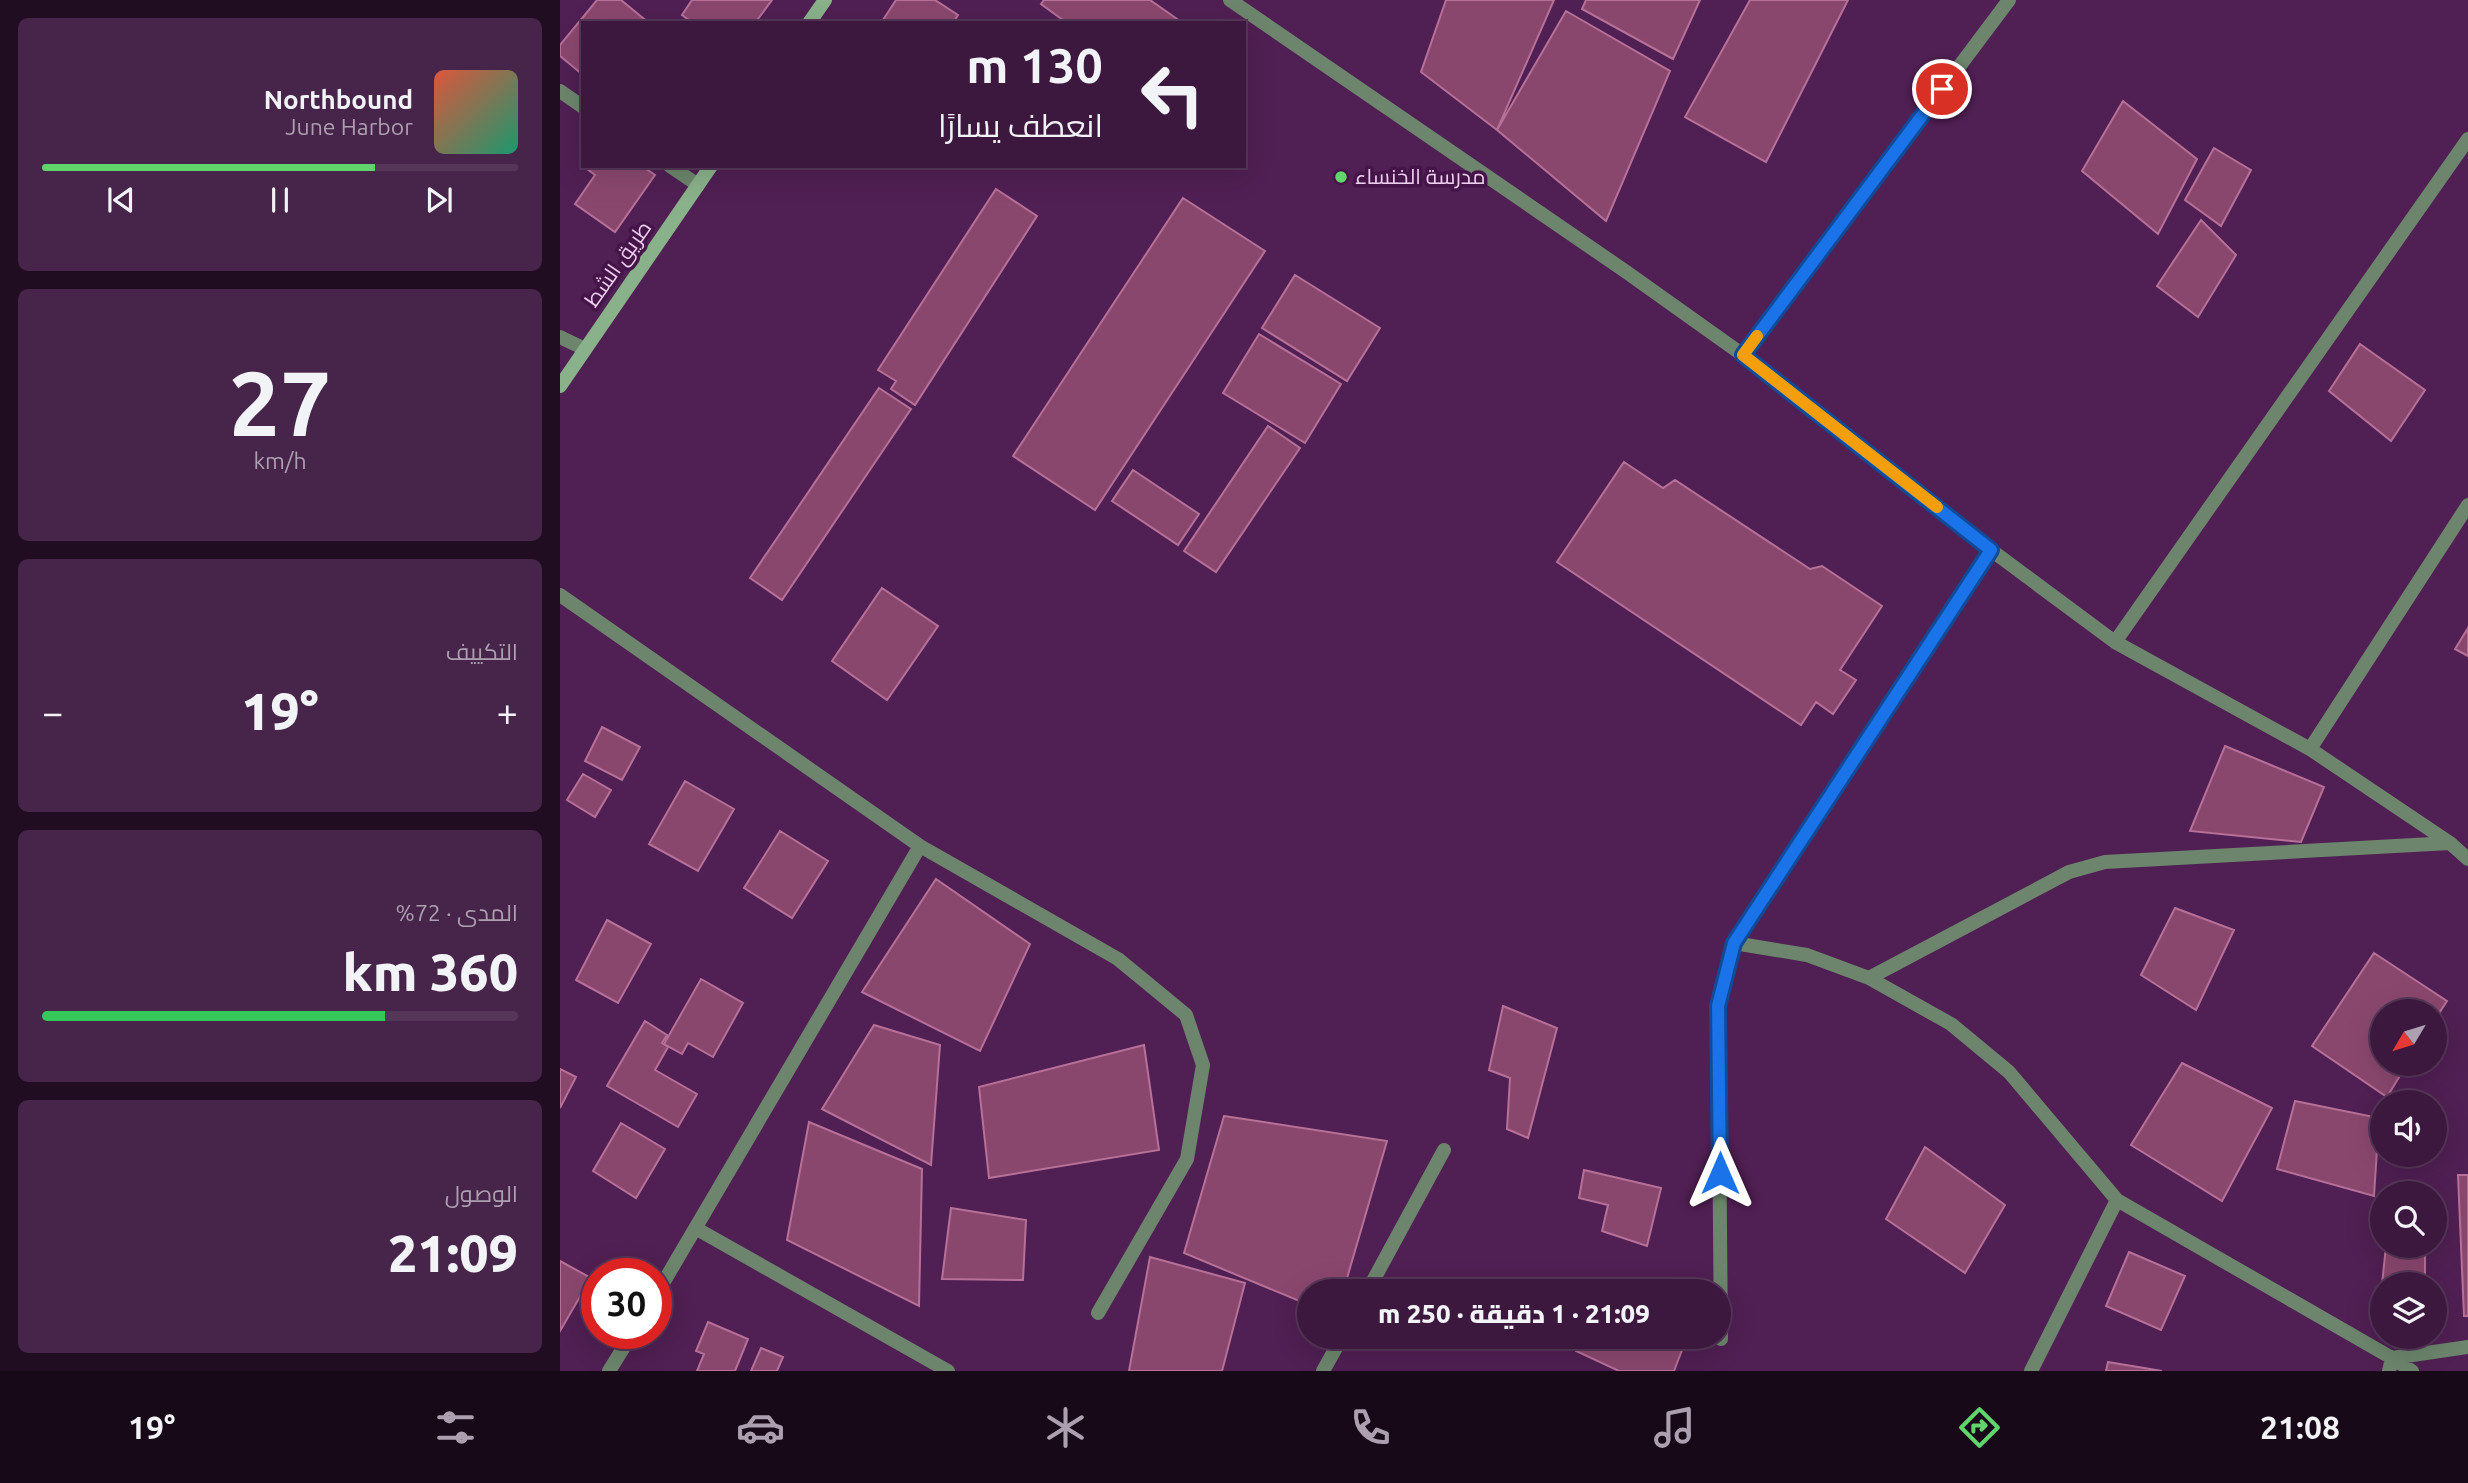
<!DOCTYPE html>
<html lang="ar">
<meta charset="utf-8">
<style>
body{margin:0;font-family:Ubuntu,Cairo,sans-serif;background:#472449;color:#f1f3f6;direction:rtl;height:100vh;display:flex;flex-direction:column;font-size:26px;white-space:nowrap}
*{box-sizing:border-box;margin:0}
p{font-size:23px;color:#ac9fb0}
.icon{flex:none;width:38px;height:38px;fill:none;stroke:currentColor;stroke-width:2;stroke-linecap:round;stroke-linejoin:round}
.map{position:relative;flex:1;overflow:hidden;direction:ltr}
.drawer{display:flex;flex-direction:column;gap:18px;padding:18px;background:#210d22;width:560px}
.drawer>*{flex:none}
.banner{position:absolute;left:21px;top:21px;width:665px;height:147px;border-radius:0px;box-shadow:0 7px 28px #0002,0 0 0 2px #553658;direction:rtl;background:#3c173e;color:#f1f3f6;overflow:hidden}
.needle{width:46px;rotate:232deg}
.fabs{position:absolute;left:1810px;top:999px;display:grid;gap:14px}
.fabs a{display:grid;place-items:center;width:77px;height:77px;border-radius:50%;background:#3c173e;box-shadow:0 7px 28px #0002,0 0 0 2px #553658;font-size:35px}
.speed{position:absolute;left:21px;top:1258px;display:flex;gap:14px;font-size:35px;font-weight:700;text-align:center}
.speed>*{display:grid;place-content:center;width:91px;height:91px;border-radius:50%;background:#3c173e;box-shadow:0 7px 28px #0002,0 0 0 2px #553658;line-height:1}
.speed .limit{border:10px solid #d22;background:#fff;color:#111}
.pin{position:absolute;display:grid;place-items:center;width:60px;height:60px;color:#fff;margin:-30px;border:4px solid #fff;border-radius:50%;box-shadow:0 2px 7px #0007}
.me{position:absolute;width:77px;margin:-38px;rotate:0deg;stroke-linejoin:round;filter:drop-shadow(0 0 5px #0008)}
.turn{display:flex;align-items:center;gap:24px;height:147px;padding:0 28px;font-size:32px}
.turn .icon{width:91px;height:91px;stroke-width:2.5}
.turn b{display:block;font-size:49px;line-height:60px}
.big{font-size:52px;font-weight:800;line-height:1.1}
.drawer .widget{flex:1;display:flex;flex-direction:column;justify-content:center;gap:10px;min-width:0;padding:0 24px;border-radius:10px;background:#472449}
.drawer .dial{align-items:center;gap:0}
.dial b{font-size:91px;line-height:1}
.song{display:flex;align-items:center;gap:21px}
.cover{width:84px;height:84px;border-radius:10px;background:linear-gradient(135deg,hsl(10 70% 55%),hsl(160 70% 35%))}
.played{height:7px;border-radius:4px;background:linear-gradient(90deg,#5fd56b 70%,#553658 70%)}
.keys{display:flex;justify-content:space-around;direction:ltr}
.heat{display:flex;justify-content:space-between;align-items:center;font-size:38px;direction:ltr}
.charge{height:10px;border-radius:5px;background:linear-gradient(90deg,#34c759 72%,#553658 0)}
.trip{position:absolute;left:737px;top:1279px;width:434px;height:70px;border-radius:35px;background:#3c173e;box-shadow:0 7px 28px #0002,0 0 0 2px #553658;font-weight:800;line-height:70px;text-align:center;direction:rtl}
.tab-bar{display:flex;height:112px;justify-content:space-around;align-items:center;background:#180919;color:#ac9fb0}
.tab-bar .icon{width:49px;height:49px}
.tab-bar .current{color:#5fd56b}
.tab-bar b{font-size:32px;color:#f1f3f6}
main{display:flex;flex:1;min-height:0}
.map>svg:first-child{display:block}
.building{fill:#8a476e;stroke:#b77098;stroke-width:2}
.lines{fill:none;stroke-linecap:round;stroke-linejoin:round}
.street{stroke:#6c856c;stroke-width:14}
.secondary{stroke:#89b18a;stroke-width:14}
.route-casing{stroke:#114b97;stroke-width:18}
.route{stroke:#1a73e8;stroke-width:12}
.slow{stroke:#f59e0b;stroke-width:12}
.poi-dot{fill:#5fd56b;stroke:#451448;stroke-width:2.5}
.labels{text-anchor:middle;stroke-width:7;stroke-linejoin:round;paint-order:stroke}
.poi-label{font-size:21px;fill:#edcfee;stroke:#451448;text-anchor:start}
.street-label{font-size:21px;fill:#edcfee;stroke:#451448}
</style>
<main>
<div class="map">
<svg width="1908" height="1371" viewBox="0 0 1908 1371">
<rect width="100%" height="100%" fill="#501f53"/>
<path class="building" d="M37,0H61L89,23H23V75L0,56V45Z
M132,0H212L195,23H133L122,15Z
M336,0H375L398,15L393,23H321Z
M484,0H590L620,21L507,23L481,4Z
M886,0H994L937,130L861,72Z
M1026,0H1140L1113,59L1022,9Z
M1190,0H1288L1206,162L1125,117Z
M1006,11L1110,71L1046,221L937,130Z
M1563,101L1637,159L1598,234L1522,171Z
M1654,148L1691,170L1661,226L1625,200Z
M82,166L95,175L55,232L15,204L35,175L23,166Z
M436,189L477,216L355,405L331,389L336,381L318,370Z
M623,198L705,251L535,510L453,456Z
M1641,220L1676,255L1638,317L1597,286Z
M735,275L820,328L787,381L702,328Z
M699,334L781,384L745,443L663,393Z
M1800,344L1865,390L1831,441L1769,391Z
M319,388L351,409L222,600L190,578Z
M708,426L740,448L656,572L624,551Z
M1064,462L1103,488L1115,480L1250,569L1262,566L1322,606L1280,670L1296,680L1273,714L1256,702L1241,725L997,562Z
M573,470L639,514L618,545L552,501Z
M322,588L378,626L327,700L272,661Z
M1908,628V656L1895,649Z
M42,727L80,747L62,780L25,761Z
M1665,746L1764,787L1741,842L1630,831Z
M23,774L51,790L35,817L7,800Z
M125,781L174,809L138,871L89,844Z
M220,831L268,861L232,918L184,888Z
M376,879L470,944L420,1051L302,992Z
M1615,908L1674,930L1636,1010L1581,975Z
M47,920L91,944L58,1003L16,980Z
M1814,953L1887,1001L1874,1021V1012H1822V1064H1847L1827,1097L1752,1046Z
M141,979L183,1003L153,1057L128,1043L122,1054L104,1044Z
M943,1006L997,1028L968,1138L947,1129L950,1078L929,1070Z
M85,1021L107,1035L102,1043L108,1047L95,1070L137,1094L118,1127L47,1086Z
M314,1025L380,1045L371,1165L262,1109Z
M584,1045L599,1150L429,1178L419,1087Z
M1622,1063L1712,1108L1662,1201L1571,1145Z
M0,1069L16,1077L0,1108Z
M1735,1101L1819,1118L1814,1196L1717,1169Z
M664,1116L827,1141L783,1292H749V1305L624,1253Z
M249,1122L362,1169L359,1306L227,1240Z
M61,1123L105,1149L76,1198L33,1171Z
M1365,1147L1445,1205L1405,1273L1326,1219Z
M1024,1170L1101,1188L1087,1246L1042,1231L1048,1205L1019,1198Z
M1898,1175H1908V1316H1904Z
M391,1208L466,1220L463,1280L382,1279Z
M1826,1246H1865V1284H1822Z
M1569,1252L1625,1276L1601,1330L1546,1306Z
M590,1257L685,1283L662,1371H569Z
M0,1261L31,1278L0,1331Z
M148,1322L188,1339L175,1371H137L144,1354L136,1351Z
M1021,1337H1127L1114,1371H1059L1016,1351Z
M201,1348L223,1357L217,1371H191Z
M1548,1362L1602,1371H1546Z"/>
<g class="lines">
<path class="street" d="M670,0L1065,271L1183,355L1431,550L1555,642L1750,749L1890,843L1908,859
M0,91L23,107
M110,166L138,185
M0,337L25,349
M1183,355L1449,0
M0,595L360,846L558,959L626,1015L643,1065L627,1159L538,1313
M1555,642L1908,139
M1750,749L1908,505
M1174,943L1247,955L1309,978L1391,1024L1449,1072L1557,1200L1832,1358L1852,1371
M1309,978L1509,872L1545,862L1890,843
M137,1229L388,1371
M807,1292L884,1150
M96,1295L360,846
M1161,1339L1158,1006L1174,943L1431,550
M49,1371L72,1334
M763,1371L782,1337
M1471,1371L1557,1200
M1829,1371L1832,1358L1908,1347"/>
<path class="secondary" d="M249,23L265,0
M0,386L151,166"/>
</g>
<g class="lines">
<g class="route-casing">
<path id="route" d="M1160,1173L1158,1006L1174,943L1431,550L1183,355L1382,89"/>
</g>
<use href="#route" class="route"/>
<path class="slow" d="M1197,336L1183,355L1377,507"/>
</g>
<circle class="poi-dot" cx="781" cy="177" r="7"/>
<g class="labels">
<g class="poi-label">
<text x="795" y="184">مدرسة الخنساء</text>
</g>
<g class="street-label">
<text transform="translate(58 264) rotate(-55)" y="7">طريق الشط</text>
</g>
</g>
</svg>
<div class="fabs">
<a><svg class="needle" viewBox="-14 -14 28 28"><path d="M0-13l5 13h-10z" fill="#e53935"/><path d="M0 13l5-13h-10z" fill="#ac9fb0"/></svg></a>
<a><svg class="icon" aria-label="sound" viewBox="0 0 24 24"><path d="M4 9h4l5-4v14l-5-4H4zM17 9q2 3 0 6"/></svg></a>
<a><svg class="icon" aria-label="search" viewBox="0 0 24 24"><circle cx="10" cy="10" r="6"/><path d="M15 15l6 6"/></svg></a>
<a><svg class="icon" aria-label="layers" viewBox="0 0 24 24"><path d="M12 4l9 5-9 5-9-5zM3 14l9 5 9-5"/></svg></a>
</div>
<div class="speed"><div class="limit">30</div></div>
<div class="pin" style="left:1382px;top:89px;background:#d93025"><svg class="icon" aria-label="arrive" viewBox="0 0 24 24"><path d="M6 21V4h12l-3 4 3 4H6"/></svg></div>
<svg class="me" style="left:1160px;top:1173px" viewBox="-20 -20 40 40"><path d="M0-17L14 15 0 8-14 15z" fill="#1a73e8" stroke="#fff" stroke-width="4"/></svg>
<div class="trip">21:09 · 1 دقيقة · 250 m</div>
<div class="banner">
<div class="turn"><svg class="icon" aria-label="left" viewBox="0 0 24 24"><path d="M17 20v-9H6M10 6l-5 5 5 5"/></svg><div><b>130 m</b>انعطف يسارًا</div></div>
</div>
</div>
<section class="drawer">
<div class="widget">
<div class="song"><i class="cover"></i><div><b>Northbound</b><p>June Harbor</p></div></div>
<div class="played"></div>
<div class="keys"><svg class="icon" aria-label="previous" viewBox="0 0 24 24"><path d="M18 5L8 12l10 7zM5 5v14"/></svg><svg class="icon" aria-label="pause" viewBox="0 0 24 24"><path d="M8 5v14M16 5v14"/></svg><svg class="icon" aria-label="next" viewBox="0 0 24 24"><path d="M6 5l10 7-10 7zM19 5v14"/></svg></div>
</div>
<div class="widget dial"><b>27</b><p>km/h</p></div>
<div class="widget"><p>التكييف</p>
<div class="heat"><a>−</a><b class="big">19°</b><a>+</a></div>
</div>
<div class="widget"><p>المدى · 72%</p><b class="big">360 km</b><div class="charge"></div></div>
<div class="widget"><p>الوصول</p><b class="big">21:09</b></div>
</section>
</main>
<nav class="tab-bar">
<b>21:08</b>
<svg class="icon current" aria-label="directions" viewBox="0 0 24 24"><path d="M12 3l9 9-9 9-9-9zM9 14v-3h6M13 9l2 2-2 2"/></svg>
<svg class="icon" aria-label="music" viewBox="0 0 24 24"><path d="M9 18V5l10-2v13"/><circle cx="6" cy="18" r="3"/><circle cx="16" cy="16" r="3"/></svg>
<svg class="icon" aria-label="phone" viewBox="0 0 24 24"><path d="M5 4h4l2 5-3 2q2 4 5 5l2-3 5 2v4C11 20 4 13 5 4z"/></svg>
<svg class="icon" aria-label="climate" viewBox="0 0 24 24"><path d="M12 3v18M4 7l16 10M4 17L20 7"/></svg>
<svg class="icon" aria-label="car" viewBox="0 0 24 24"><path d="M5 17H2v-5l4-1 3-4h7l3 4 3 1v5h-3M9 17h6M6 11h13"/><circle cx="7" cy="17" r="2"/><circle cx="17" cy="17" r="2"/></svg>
<svg class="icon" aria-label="filters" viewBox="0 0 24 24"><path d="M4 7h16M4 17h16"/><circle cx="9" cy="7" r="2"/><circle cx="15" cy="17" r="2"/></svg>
<b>19°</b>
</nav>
